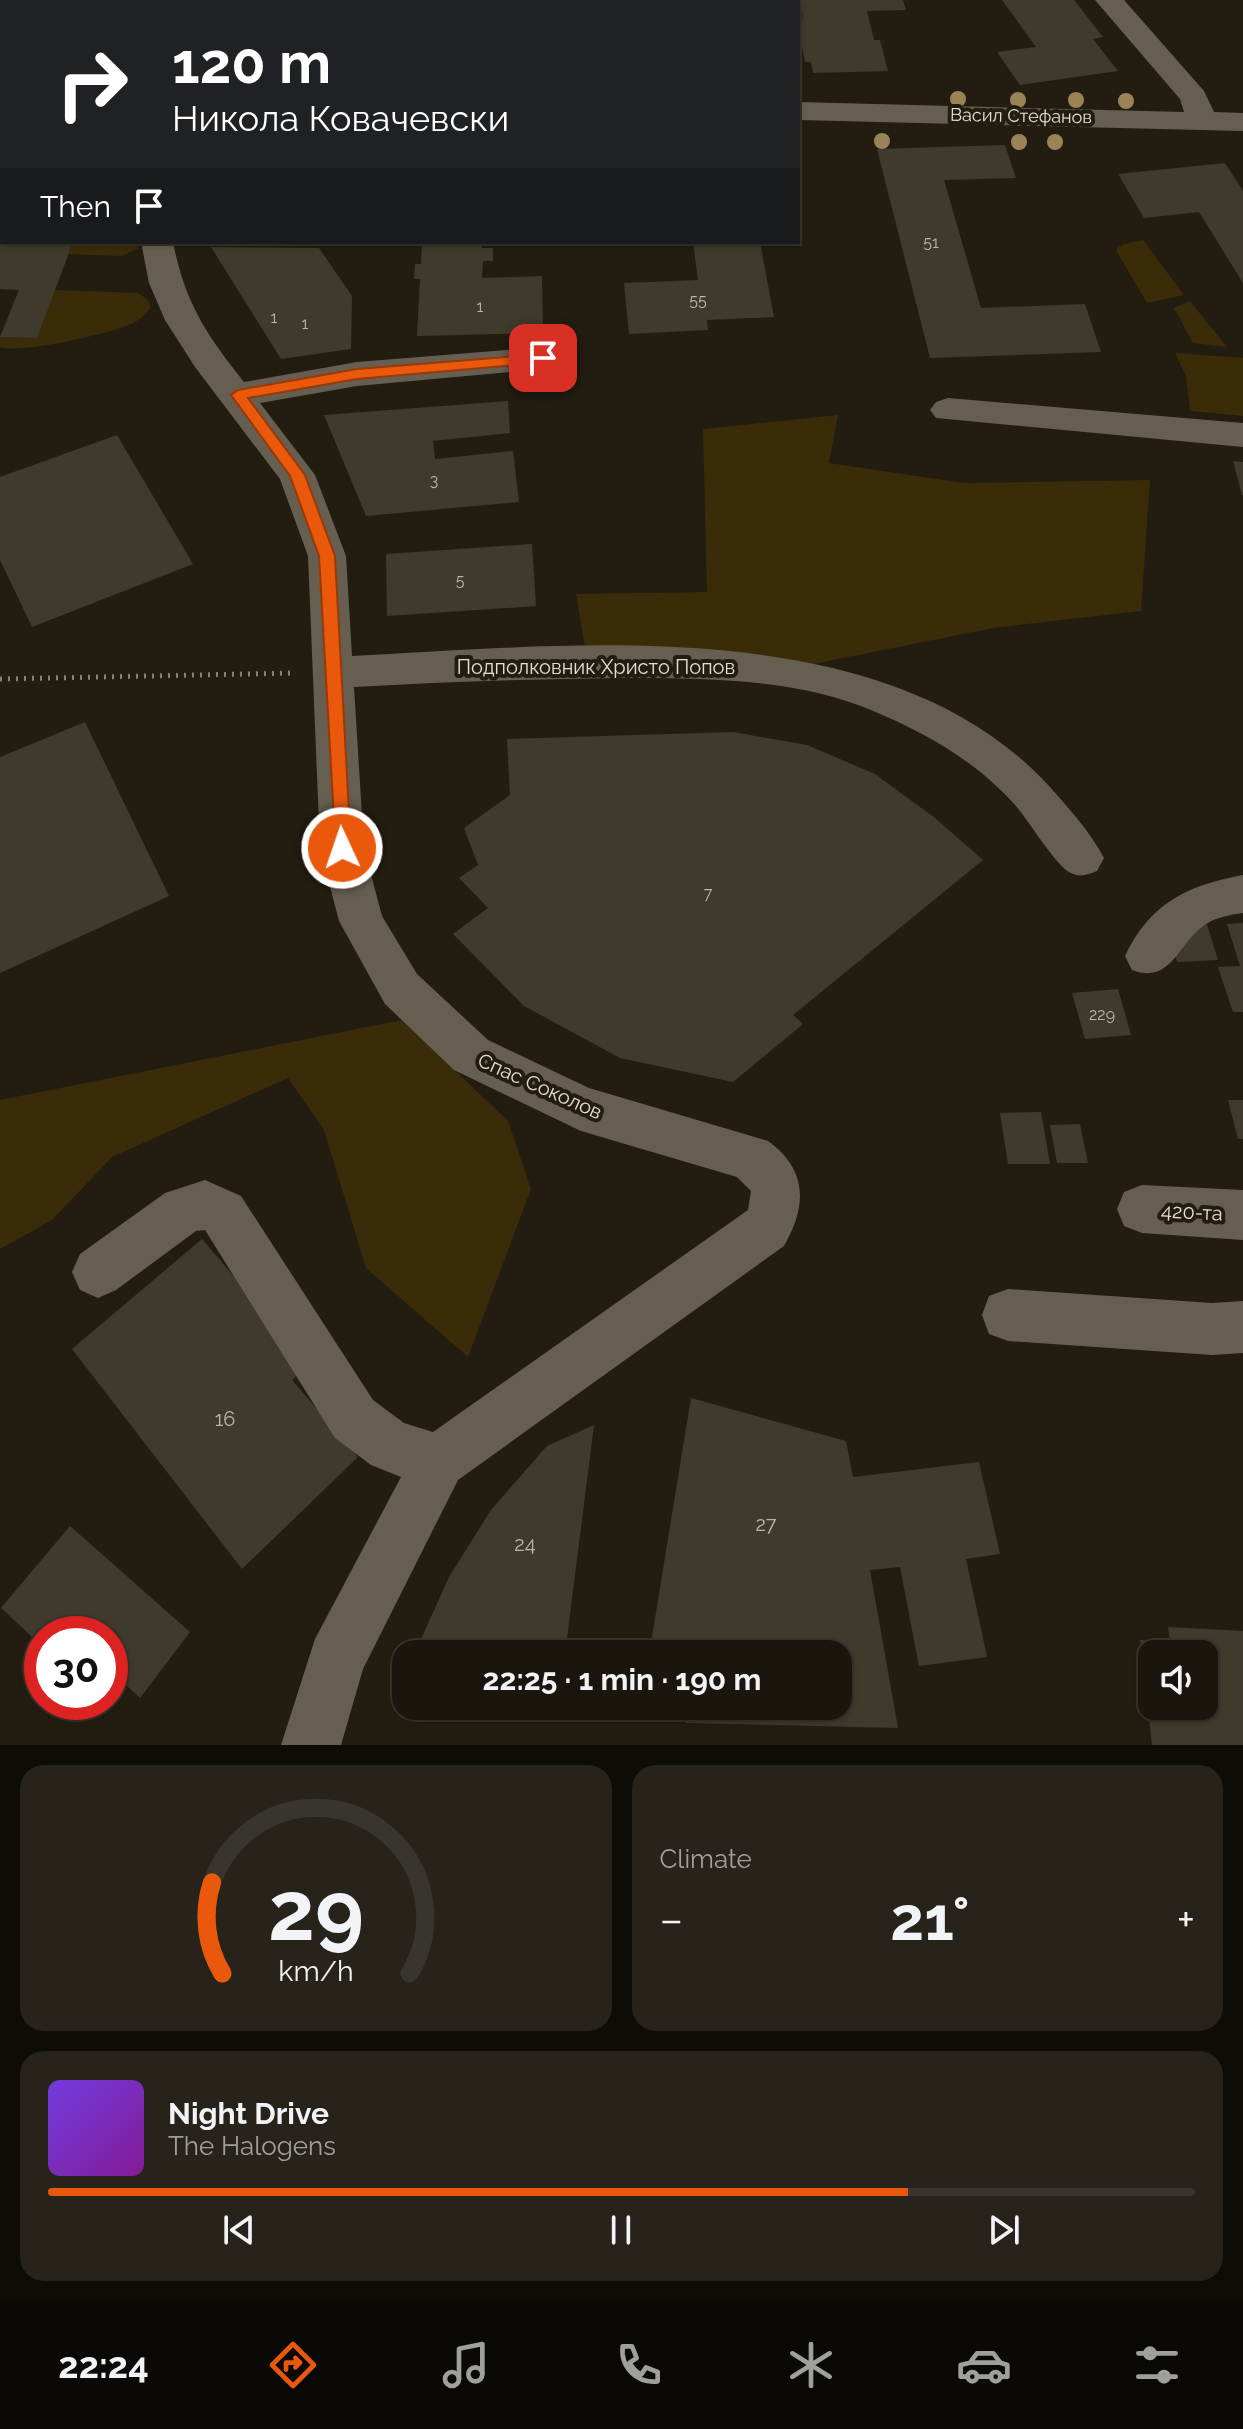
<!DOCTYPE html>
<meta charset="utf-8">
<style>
body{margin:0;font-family:Raleway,sans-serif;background:#27231b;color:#f1f3f6;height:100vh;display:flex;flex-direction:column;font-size:30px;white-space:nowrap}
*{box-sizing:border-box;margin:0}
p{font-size:26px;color:#9f9f9d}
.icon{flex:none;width:44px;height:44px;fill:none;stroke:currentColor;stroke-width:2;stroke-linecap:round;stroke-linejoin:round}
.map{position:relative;height:1745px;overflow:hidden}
.side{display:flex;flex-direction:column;gap:20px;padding:20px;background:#0e0c07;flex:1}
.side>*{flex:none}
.top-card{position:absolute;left:0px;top:0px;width:800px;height:244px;box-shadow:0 2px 6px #0004,0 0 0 2px #38352e;background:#202124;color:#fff;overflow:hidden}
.controls{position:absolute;left:1138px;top:1640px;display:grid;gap:16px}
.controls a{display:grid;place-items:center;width:80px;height:80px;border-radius:16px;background:#1a160d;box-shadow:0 2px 6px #0004,0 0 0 2px #38352e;font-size:40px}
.speed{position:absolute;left:24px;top:1616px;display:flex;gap:16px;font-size:40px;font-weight:700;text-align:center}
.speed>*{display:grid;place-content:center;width:104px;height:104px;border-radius:50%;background:#1a160d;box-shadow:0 2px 6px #0004,0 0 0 2px #38352e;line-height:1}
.speed .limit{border:12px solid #d22;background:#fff;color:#111}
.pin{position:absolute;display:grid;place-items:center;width:68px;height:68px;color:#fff;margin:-34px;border-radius:16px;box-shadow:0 4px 12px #0006}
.me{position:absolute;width:88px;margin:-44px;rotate:357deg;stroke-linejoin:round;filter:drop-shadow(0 0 6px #0008)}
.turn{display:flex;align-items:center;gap:28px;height:168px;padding:0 40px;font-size:36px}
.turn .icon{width:104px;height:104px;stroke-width:2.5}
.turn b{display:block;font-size:56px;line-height:68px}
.then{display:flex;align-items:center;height:76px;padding:0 40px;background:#0003;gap:16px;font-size:30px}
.big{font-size:60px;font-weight:700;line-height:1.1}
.side .widget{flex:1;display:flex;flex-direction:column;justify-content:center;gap:12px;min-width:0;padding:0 28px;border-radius:24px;background:#27231b}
.side .dial{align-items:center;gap:0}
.dial svg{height:208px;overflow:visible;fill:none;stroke:#38352e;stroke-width:7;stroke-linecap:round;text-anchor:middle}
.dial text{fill:#f1f3f6;stroke:none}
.song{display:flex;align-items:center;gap:24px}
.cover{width:96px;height:96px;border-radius:12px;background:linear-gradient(135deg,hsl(260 70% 55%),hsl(290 70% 35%))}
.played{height:8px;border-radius:4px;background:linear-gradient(90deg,#ea580c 75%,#38352e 75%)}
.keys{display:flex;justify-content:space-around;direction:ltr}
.heat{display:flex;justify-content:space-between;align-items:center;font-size:44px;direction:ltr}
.side .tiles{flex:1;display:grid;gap:20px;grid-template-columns:1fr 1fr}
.widget:last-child{grid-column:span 2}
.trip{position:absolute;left:392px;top:1640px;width:460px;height:80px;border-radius:24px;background:#1a160d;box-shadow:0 2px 6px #0004,0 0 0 2px #38352e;font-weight:700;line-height:80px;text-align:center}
.dock{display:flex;height:128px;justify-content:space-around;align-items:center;background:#0a0905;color:#9f9f9d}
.dock .icon{width:56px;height:56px}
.dock .current{color:#ea580c}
.dock b{font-size:36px;color:#f1f3f6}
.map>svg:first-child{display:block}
.green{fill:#3b2c09}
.building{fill:#403a2d;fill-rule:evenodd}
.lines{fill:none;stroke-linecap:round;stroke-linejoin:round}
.path-far1{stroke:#888379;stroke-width:4;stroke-dasharray:1 4;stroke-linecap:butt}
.path{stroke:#888379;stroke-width:5;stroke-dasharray:2 6;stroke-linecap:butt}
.minor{fill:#665f51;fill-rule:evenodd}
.tree{fill:#9a8457}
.route{fill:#ea580c;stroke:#983908;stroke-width:2}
.labels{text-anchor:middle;stroke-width:8;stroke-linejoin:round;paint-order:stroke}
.number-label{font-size:16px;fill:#bab5ac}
.far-street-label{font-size:18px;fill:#e2ded6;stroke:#231d11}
.street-label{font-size:20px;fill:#e2ded6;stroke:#231d11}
.near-number-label{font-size:20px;fill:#bab5ac}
</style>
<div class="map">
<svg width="1243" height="1745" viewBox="0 0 1243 1745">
<rect width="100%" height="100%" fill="#231d11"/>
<path class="green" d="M1143,240L1184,295L1147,303L1117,252V248L1124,244Z
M73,242H137L138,249L121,256L69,254Z
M54,290L138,293L148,300L151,307C144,316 137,323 126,326C101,335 23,354 0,347V337L37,338Z
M1190,301L1227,347L1193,343L1174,308Z
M1175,353L1243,358V416L1190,411L1186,376Z
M838,415L829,463L964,483L1150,480L1141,611L993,628L813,664L586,653L576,594L707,592L703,429Z
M402,1020L508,1121L531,1189L468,1357L366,1268L324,1130L288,1078L112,1157L52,1220L0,1249V1100Z"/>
<path class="building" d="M800,0H903L906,10L867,11L874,40H880L888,71L813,73L811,62H805L798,28V17H803Z
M1002,0H1074L1103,37L1093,39L1118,71L1020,85L997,52L1036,47Z
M1005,145L1016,178L944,180L981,308L1085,304L1101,352L930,358L877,149Z
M1225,163L1243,191V283L1199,212L1144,218L1118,174Z
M0,242H73L37,338L0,337L19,290L0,289Z
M482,242V248H493V261H483L482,278L542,276L543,333L417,336L420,279H414L415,264H421L422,244Z
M693,242H760L774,317L707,320L708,330L629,334L624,283L698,280Z
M211,247L319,248L352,296L351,349L281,359Z
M508,401L510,433L433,441L435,459L513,451L519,502L366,516L324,415Z
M117,435L193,564L32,627L0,560V477Z
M1233,461L1243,462V495H1242Z
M532,544L536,606L387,616L386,554Z
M85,722L169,896L0,973V757Z
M733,732L807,745L875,774L935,818L983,860L793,1015L803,1024L733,1082L620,1058L524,1006L453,934L488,908L459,878L478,865L464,828L510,795L507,739Z
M1205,918L1218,960L1177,962L1170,937Z
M1243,923V1012H1233L1218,967L1240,966L1227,924Z
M1118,989L1131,1035L1085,1039L1072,993Z
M1228,1100H1243V1139H1238Z
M1041,1112L1050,1164H1008L1000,1113Z
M1080,1124L1088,1163H1057L1050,1125Z
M202,1239L309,1364L292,1380L358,1457L242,1569L72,1349Z
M691,1398L846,1441L853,1477L979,1462L1000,1554L966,1559L987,1657L919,1666L900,1567L870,1570L898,1728L686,1723L678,1706H838V1654H652L650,1649Z
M594,1425L565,1654H420L417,1648L449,1577L491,1510L547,1446Z
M70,1526L190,1632L140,1698L113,1673L110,1677V1634H42V1646L1,1608Z
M1168,1627L1243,1631V1745H1152L1140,1640L1170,1642ZM1152,1654H1204V1706H1152Z"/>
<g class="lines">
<path class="path-far1" d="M277,2L280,0"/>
<path class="path" d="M0,679L296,673"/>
<path class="minor" d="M148,0H176V2H148Z
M582,0H610V2H582Z
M1095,0H1124L1204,91L1214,112L1243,113V131L798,120V102L1184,112L1180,99Z
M0,91H2V109H0Z
M141,242H173C185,303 206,334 244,382L357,362L543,347L555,350L560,358L555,366L543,369L357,386L260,403L315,475L346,556L352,656C575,645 896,607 1057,795C1074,814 1092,835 1104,858L1097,871C1087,875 1079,878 1069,872C1056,865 1028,820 1016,806C976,761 926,733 871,710C794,678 702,678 620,678C531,679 443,682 354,687L364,848L382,916L417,974L488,1040L589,1088L768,1141C808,1170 807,1206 784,1246L458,1480L363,1669L341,1745H281L315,1639L401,1477L371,1465L335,1438L205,1230L196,1231L116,1290L98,1298L80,1290L72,1272L80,1254L165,1193L205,1180L241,1196L373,1400L404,1423L433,1432L748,1210L751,1191L737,1177L581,1131L454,1070L385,1004L339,921L320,848L308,556L280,479L195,367L165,320L149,283Z
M948,398L1243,423V447L936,418L930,410L936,402Z
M1243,875V913C1230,915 1217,917 1206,924C1177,943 1172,985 1132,970L1125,956C1150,903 1188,885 1243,875Z
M1142,1185L1243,1190V1240L1142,1233L1124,1226L1117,1209L1124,1192Z
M1008,1289L1212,1303L1243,1301V1353L1212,1355L1008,1341L989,1334L982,1315L989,1296Z"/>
</g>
<g class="tree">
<circle cx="958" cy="99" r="8"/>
<circle cx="1018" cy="100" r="8"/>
<circle cx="1076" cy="100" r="8"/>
<circle cx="1126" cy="101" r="8"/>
<circle cx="882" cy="141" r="8"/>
<circle cx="1019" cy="142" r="8"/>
<circle cx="1055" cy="142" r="8"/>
</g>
<path class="route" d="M543,354L550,358L548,362L357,379L248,398L305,475L335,556L351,848L342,856L336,854L319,556L290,476L231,395L238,390L357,369Z"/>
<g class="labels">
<g class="number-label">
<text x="931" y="248">51</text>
<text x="698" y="306">55</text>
<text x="480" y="312">1</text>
<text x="274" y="323">1</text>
<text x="305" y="329">1</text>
<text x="434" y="486">3</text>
<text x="460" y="586">5</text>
<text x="708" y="899">7</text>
<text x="1102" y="1020">229</text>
</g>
<g class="far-street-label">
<text transform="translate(1021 116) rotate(1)" y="6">Васил Стефанов</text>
</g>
<g class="street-label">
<text x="596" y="674">Подполковник Христо Попов</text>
<text transform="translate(540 1086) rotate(24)" y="7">Спас Соколов</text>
<text transform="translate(1192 1212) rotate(3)" y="7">420-та</text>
</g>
<g class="near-number-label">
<text x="225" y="1426">16</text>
<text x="766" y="1531">27</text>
<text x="525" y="1551">24</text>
</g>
</g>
</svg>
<div class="controls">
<a><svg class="icon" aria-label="sound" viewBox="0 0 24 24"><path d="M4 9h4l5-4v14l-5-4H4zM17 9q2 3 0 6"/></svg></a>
</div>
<div class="speed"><div class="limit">30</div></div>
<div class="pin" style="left:543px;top:358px;background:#d93025"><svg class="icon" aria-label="arrive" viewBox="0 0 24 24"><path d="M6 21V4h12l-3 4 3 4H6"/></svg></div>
<svg class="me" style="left:342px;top:848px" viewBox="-20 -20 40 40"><circle r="17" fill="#ea580c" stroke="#fff" stroke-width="3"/><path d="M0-11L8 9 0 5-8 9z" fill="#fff"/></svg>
<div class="trip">22:25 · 1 min · 190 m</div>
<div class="top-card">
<div class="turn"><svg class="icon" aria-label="right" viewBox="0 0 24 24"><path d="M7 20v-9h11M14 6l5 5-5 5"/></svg><div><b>120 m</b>Никола Ковачевски</div></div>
<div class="then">Then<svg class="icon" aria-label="arrive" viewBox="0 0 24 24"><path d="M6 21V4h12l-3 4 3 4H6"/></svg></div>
</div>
</div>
<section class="side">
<div class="tiles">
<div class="widget dial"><svg viewBox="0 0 100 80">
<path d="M14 69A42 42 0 1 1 86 69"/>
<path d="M14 69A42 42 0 0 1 10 34" stroke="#ea580c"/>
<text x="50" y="56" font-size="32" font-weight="700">29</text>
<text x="50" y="72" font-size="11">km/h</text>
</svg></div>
<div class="widget"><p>Climate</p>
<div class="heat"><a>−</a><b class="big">21°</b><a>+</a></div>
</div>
<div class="widget">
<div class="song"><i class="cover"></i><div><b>Night Drive</b><p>The Halogens</p></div></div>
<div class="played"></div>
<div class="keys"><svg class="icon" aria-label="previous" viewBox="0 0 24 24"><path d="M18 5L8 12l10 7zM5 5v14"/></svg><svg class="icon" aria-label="pause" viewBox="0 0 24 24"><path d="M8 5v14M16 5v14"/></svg><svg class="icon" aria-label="next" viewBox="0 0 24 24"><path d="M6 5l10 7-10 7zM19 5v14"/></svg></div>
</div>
</div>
</section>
<nav class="dock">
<b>22:24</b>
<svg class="icon current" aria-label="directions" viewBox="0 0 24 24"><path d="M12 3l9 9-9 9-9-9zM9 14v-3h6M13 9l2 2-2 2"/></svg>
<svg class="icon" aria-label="music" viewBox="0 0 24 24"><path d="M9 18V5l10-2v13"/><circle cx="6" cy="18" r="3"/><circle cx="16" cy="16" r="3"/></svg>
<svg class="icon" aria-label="phone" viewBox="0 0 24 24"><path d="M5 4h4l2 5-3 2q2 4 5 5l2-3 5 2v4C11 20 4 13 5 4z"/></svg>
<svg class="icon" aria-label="climate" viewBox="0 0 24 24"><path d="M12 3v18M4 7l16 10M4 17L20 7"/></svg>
<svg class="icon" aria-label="car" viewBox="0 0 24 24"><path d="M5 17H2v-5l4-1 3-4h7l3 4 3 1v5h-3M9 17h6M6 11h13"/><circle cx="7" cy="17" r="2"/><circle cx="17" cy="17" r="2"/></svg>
<svg class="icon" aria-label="filters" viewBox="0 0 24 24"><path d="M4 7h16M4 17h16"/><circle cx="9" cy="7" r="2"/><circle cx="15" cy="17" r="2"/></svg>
</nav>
